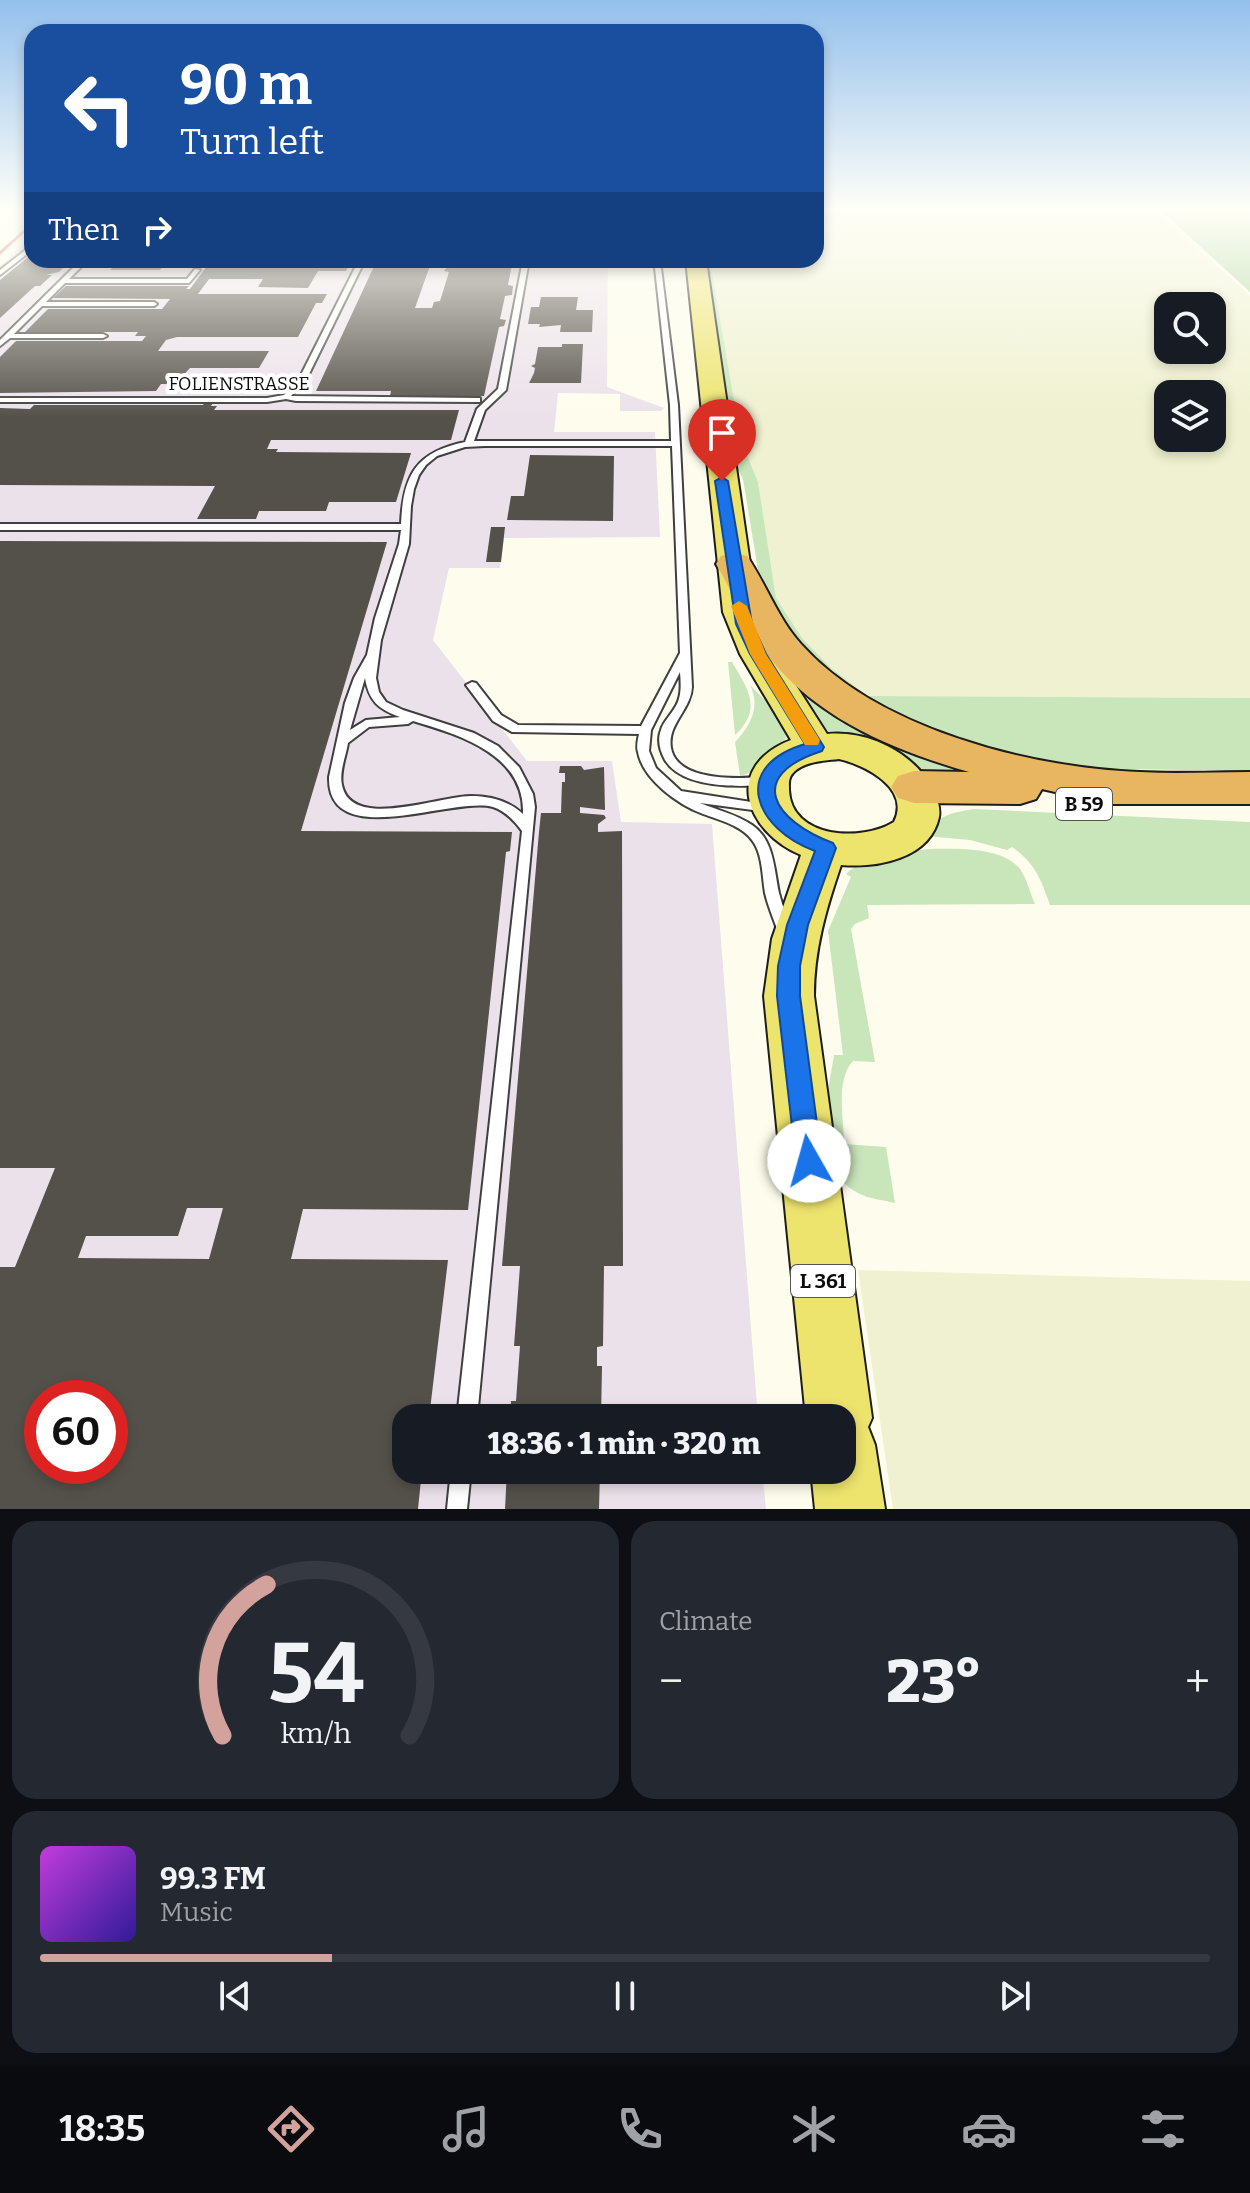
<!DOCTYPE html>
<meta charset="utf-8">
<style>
body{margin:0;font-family:Bitter,serif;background:#242831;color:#f1f3f6;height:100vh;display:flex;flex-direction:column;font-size:30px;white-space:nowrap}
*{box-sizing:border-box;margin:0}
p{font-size:26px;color:#9ea1a6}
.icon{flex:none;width:44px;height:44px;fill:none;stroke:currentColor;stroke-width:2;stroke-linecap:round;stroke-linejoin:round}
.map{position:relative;height:1509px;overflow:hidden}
.details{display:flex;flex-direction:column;gap:12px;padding:12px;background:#0d0f14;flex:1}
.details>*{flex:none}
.hud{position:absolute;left:24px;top:24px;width:800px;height:244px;border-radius:24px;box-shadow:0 4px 12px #0003;background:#1a4fa0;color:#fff;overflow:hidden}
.fabs{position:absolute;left:1154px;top:292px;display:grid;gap:16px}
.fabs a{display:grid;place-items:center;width:72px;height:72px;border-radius:16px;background:#171b24;box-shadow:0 4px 12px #0003;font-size:40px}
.speed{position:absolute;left:24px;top:1380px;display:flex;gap:16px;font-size:40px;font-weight:700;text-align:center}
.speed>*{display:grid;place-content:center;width:104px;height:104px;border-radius:50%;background:#171b24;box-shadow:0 4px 12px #0003;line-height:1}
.speed .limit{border:12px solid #d22;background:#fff;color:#111}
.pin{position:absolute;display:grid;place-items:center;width:68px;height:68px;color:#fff;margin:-82px -34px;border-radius:50% 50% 50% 0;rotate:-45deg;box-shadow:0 0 8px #0007}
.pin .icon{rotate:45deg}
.me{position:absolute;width:88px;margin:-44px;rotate:353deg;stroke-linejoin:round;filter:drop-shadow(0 0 6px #0008)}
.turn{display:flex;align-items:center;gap:28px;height:168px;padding:0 24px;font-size:36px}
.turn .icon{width:104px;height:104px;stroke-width:2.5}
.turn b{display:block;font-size:56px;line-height:68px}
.then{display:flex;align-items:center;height:76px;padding:0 24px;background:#0003;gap:16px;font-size:30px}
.big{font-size:60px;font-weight:800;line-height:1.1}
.details .widget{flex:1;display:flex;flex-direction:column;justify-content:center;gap:12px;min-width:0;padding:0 28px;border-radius:24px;background:#242831}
.details .dial{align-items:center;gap:0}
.dial svg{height:208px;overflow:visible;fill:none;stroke:#363941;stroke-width:7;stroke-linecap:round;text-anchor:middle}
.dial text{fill:#f1f3f6;stroke:none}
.song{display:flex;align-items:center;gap:24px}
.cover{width:96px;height:96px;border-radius:12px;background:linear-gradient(135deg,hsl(290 70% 55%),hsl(250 70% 35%))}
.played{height:8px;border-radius:4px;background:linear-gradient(90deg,#d4a29d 25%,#363941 25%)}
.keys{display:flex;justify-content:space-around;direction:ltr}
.heat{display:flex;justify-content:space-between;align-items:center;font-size:44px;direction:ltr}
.details .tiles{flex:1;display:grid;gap:12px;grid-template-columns:1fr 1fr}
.widget:last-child{grid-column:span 2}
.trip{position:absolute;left:392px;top:1404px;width:464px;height:80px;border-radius:24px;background:#171b24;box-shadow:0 4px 12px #0003;font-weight:800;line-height:80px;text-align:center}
.tabs{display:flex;height:128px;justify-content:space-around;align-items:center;background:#090b0e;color:#9ea1a6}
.tabs .icon{width:56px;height:56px}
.tabs .on{color:#d4a29d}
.tabs b{font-size:36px;color:#f1f3f6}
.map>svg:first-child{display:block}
.industrial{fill:#ebe1ea;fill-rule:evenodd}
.farmland{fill:#eff1d0;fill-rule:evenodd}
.green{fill:#c9e5ba}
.forest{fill:#abd49a}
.building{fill:#54504a;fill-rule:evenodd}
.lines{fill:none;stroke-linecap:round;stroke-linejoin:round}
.service-casing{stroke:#3f3f3f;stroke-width:4}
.primary-casing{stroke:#1d1d1d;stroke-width:4}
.motorway-casing{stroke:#1d1d1d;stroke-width:4}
.service{fill:#fff;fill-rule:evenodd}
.primary{fill:#ede46e;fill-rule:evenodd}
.motorway{fill:#e8b661;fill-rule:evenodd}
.rail{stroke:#b14030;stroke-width:3}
.route{fill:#1a73e8;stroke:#114b97;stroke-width:2}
.slow{fill:#f59e0b}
.labels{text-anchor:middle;stroke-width:8;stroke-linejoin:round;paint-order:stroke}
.far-street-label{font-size:18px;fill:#0c0c0c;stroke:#fff}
.shield{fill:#fff;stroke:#555;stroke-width:2}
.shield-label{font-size:20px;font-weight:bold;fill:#0c0c0c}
</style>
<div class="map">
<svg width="1250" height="1509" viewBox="0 0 1250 1509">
<rect width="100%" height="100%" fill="#fefded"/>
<path class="industrial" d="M32,236V260H608L607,387L664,408L661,411H620V394L558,393L554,432H655L660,537L504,538L500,568H449L433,640L527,761H612L621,822L712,824L758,1418H406V1470H762L766,1509H0V266ZM42,1398H110V1466H42Z"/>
<path class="farmland" d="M816,207H1153L1250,296V698L867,696L831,668L802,638L776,598L758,482L741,442L710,260H816ZM1168,306H1212V350H1168ZM1168,394H1212V438H1168Z
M858,1270L1250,1281V1509H893Z"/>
<path class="green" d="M703,260H710L741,441L758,482L776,598L802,638L831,668L867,696L1250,698V771L1058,768L916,730L812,666L761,588L743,479L730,454Z
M774,653L1005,772L933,779L828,731L815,720Z
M728,662H732C748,689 763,709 735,735Z
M750,685C771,707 804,730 773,757C762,767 754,772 740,776L735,742C750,726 761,707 750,685Z
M974,809L1250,822V905H1050C1041,879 1035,863 1012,847L1007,850L970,840L925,836C938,815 950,813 974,809Z
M929,849C956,849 1001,846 1020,869C1027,879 1030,893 1035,904L867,905L869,918L855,924L851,929L875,1062L853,1061C835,1080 844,1119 844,1144L886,1147L895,1203C883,1200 869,1199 858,1193C809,1167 827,1099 834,1055H843L828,931L851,877L846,874C866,855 903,852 929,849Z"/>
<path class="forest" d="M1157,207H1250V292Z"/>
<path class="building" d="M32,254V260H71L59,272L46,275H52L40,286H35L0,318V280Z
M109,260H169L160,270H110L114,266L102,267Z
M200,260H352L346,271H318L308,288L258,287L263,279H209L198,294H327L322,303H316L298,337H177L166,340L158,351H269L259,368H190L175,384H161L156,391L0,393V357L16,341H142L146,336H135L138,332H25L48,309H162L170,299L53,298L66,286H189L186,289H190L206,267L218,266H195Z
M377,260H432L415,308H432L434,302L440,301L449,272L444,271L453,260H513L508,285L513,286L512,295L505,296L500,319L506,320L504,326L499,327L484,396H390L391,391H316Z
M541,297H578L576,310H593L592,332H560L561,325L539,327L540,324H528L531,307H539Z
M562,344H583L581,383H529L534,373L535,368L531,366L535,364L538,347H562Z
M206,401H214L211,406H217L214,410H459L451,440H271L267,449H278L276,452L411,453L396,502H329L326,511H259L256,519H197L215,486L0,485V408L30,409L34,405H203Z
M530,455L614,456L613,521L507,520L511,496H524Z
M491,527H505L501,562H486Z
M0,541L387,542L301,831L512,832L510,851L506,852L468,1210L303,1209L291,1259L448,1260L429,1418H406V1470H422L418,1509H0V1267H15L55,1168H0ZM187,1208H223L209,1259L78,1258L86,1236H178ZM42,1398H110V1466H42Z
M560,766H581L584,770L604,767L605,810L580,807V813L604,815L606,818L598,824V832L622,831L623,1266H604L603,1346L597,1347V1366H602L601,1418H510L511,1401H516L520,1346H514L520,1266H502L539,832L541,813H561L562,782H565V773H559Z
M507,1470H600L599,1509H505Z"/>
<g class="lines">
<g class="service-casing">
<path id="service" d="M32,245V250L0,275V270Z
M81,260H88L69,279H187L195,269L200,270L189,283H65L46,302H154L157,304L154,306H42L14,334H103L107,336L103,338H10L0,346V340Z
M359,260H365L307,378L291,396L477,398H480V402L296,401L286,399L267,402H0V398H267L284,395L300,377Z
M523,260H529L506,390L485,410L474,441H671L670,405L655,268L648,260H654L661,268L678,405L692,687C691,711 664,726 672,752C680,776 719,778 740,778C751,778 762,775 770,781L764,785C735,787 682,788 665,760C660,751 657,740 661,730C663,722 670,716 674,709C682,698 681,685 680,672L651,730L649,751L656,768L681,791L771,805L773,808L771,811L767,812L700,803C717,810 736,814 752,825C774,840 774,869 779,893C782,905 787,917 791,929L789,933L784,935L779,933L777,929C773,917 768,906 765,893C762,876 763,854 752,840C741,825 719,820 703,814C679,805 643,780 638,752C636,747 638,739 639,734L512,732L493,721L466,685L472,682L476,683L501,715L518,725L641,726L680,653L672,446H485L465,447L437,456L426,465L419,475L414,489L411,506L409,544L381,640L376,678L379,692L386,702L403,710L474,733L498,746L519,767L533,794L535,807L477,1418H457L522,831C514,820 505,811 493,807C452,796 327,853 329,777L345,703L354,678L367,655L375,618L399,544L401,530H0V524H401C403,475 416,452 465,442L477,409L498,389ZM365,678C369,701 378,709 400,717L366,720L350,730ZM413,721C459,735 525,754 523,814C509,801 490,796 471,796C439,796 351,831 342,785C339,772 346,756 348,743L369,727L408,724Z
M451,1470H471L467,1509H447Z"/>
</g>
<g class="primary-casing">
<path id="primary" d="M686,260H706L757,612L776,654L827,734C867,730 913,752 932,788C936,796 941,807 939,817C930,859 877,868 841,865C826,909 814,950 814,996L872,1418L868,1427L875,1445L885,1509H815L811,1470H842V1418H806L764,996L772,939L801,855C744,831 723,766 791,740L740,654L723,612ZM839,759C865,765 911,788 894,822C862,842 791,839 789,790C789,784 788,778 793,773C804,761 824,761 839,759Z"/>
</g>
<g class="motorway-casing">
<path id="motorway" d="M734,553L747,556C766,584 778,619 801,644C877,729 1030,768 1140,772C1177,774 1214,772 1250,772V804H1108L1042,789L1036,799L1020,804L914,803L898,798L891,787L898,776L914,771L969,772C896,751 822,721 772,661C749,632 735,596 716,564L721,556Z"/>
</g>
<use href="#service" class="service"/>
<use href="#primary" class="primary"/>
<use href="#motorway" class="motorway"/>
<path class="rail" d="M0,253L32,224"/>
</g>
<linearGradient id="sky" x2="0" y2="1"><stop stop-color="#94c0ec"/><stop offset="0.5" stop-color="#fffef7"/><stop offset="1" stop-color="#fffef7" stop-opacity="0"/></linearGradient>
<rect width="1250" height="418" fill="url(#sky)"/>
<path class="route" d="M722,477L728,481L752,624L766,654L824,747L822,751C744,776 774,821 833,843L836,848L808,925L800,966V996L822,1161L818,1169L809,1172L800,1169L796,1161L777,996L778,966L787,925L815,851C755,829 729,767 805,744L750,654L736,624L715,481Z"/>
<path class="slow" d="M739,601L747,606L766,654L820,740L818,745H805L750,654L731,606Z"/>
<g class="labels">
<g class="far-street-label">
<text x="239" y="390">FOLIENSTRASSE</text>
</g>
<g class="shield">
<rect x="1056" y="788" width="56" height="32" rx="6"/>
<rect x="791" y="1265" width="64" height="32" rx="6"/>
</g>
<g class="shield-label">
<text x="1084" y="811">B 59</text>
<text x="823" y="1288">L 361</text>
</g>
</g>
</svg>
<div class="fabs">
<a><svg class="icon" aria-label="search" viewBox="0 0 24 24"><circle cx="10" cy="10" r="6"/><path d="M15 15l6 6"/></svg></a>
<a><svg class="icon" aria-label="layers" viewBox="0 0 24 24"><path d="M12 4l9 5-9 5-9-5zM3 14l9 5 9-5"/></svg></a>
</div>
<div class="speed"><div class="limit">60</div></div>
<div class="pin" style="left:722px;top:481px;background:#d93025"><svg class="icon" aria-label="arrive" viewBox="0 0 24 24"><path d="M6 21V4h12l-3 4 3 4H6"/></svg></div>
<svg class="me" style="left:809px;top:1161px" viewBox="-20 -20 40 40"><circle r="19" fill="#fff"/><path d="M0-13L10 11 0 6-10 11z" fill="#1a73e8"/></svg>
<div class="trip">18:36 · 1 min · 320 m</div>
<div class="hud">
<div class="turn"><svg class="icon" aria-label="left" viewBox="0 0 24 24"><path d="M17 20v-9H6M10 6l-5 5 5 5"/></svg><div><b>90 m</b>Turn left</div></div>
<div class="then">Then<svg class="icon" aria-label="right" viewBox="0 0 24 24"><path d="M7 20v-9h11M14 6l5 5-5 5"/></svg></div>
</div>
</div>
<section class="details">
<div class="tiles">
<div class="widget dial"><svg viewBox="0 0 100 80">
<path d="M14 69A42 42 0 1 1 86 69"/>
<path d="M14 69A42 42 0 0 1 31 11" stroke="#d4a29d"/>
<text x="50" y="56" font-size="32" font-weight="700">54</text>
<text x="50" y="72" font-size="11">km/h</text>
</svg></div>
<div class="widget"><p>Climate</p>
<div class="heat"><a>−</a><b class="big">23°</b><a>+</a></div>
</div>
<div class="widget">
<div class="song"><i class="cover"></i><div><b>99.3 FM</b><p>Music</p></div></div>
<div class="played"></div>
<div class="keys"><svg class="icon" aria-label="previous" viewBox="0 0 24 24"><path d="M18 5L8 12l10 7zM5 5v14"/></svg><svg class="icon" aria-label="pause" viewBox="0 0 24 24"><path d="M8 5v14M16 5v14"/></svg><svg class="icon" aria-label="next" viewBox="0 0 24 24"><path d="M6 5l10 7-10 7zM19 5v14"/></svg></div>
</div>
</div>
</section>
<nav class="tabs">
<b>18:35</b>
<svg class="icon on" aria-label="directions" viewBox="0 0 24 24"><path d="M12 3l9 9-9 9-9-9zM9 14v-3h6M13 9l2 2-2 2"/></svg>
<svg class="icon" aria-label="music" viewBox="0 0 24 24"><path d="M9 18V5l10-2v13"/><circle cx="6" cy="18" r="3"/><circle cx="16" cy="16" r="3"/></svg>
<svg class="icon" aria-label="phone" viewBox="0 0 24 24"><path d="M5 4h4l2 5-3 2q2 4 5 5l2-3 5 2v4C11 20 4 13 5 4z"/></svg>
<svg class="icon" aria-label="climate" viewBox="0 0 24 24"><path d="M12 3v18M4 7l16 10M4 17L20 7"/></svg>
<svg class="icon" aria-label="car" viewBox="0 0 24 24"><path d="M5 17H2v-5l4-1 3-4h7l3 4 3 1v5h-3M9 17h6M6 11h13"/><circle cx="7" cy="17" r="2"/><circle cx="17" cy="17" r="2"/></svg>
<svg class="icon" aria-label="filters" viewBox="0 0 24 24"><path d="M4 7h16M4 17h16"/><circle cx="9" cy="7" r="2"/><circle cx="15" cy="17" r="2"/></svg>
</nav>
